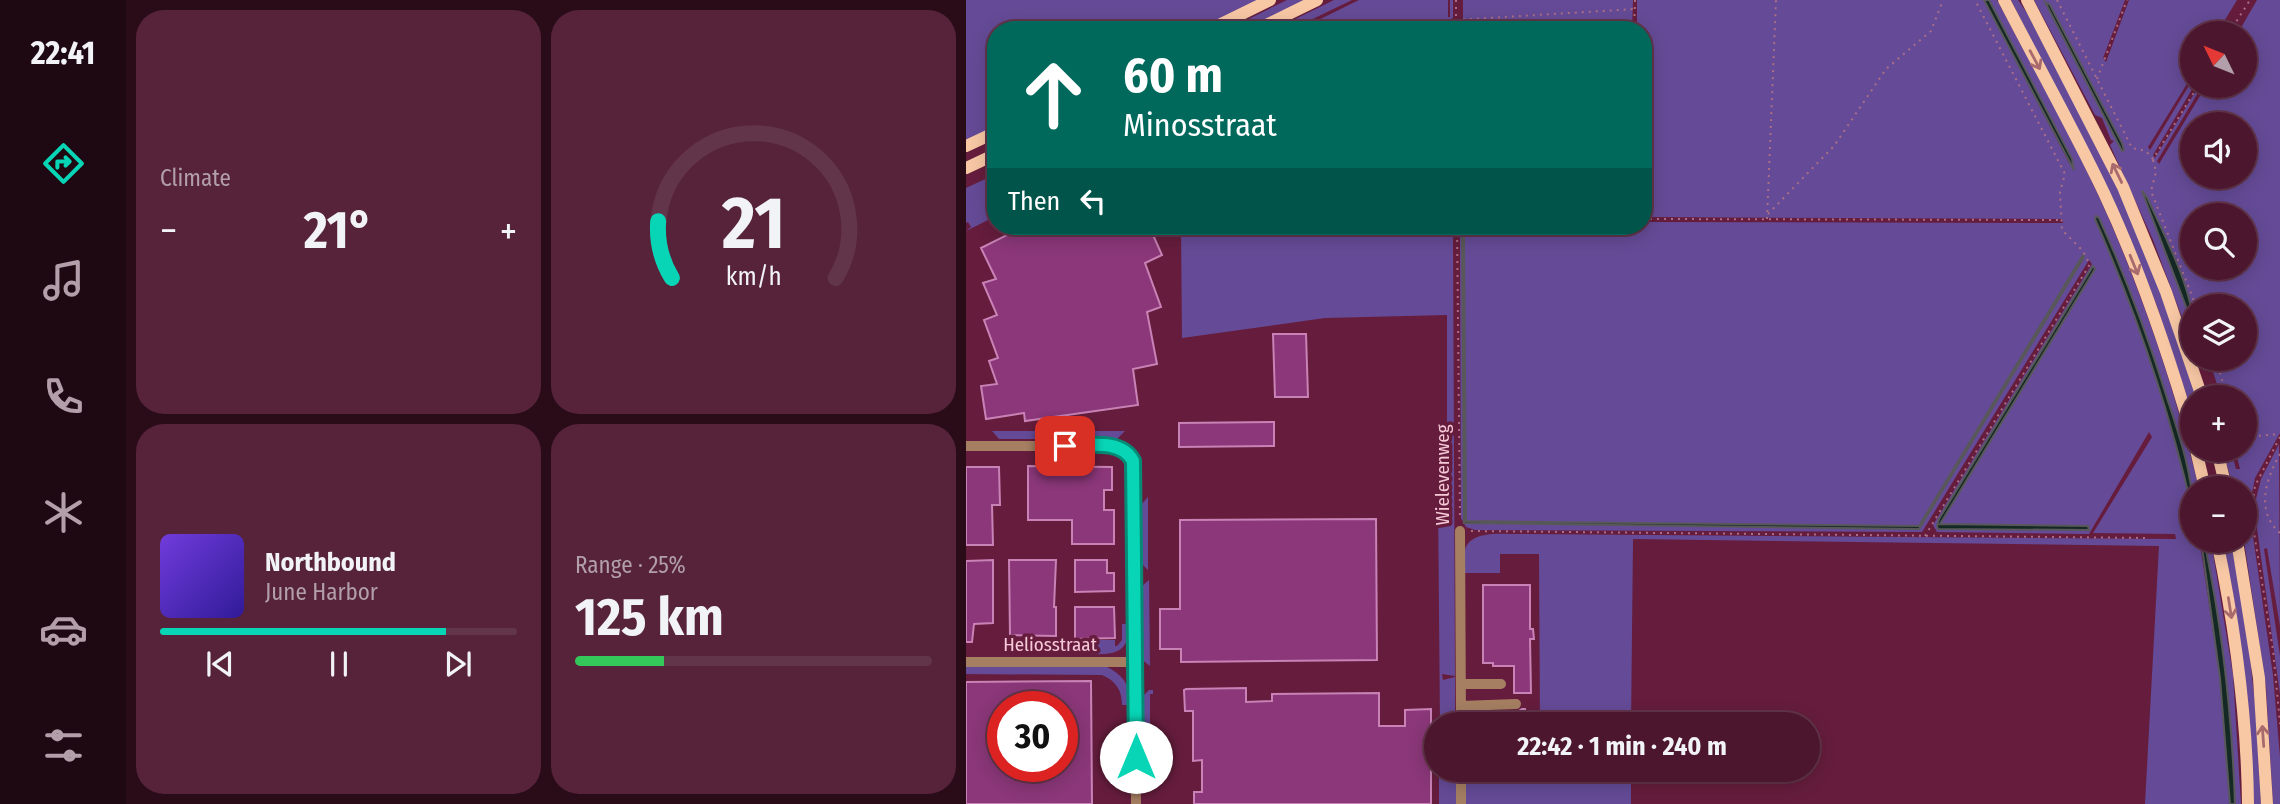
<!DOCTYPE html>
<meta charset="utf-8">
<style>
body{margin:0;font-family:"Fira Sans Condensed",sans-serif;background:#56233a;color:#f1f3f6;height:100vh;display:flex;flex-direction:column;font-size:26px;white-space:nowrap}
*{box-sizing:border-box;margin:0}
p{font-size:23px;color:#b29faa}
.icon{flex:none;width:38px;height:38px;fill:none;stroke:currentColor;stroke-width:2;stroke-linecap:round;stroke-linejoin:round}
.map{position:relative;flex:1;overflow:hidden}
.side{display:flex;flex-direction:column;gap:10px;padding:10px;background:#2a0c19;width:840px}
.side>*{flex:none}
.guide{position:absolute;left:21px;top:21px;width:665px;height:214px;border-radius:28px;box-shadow:0 4px 18px #0003,0 0 0 2px #63354a;background:#00695c;color:#fff;overflow:hidden}
.needle{width:46px;rotate:313deg}
.controls{position:absolute;left:1214px;top:21px;display:grid;gap:14px}
.controls a{display:grid;place-items:center;width:77px;height:77px;border-radius:50%;background:#4c162e;box-shadow:0 4px 18px #0003,0 0 0 2px #63354a;font-size:35px}
.speed{position:absolute;left:21px;top:691px;display:flex;gap:14px;font-size:35px;font-weight:700;text-align:center}
.speed>*{display:grid;place-content:center;width:91px;height:91px;border-radius:50%;background:#4c162e;box-shadow:0 4px 18px #0003,0 0 0 2px #63354a;line-height:1}
.speed .limit{border:10px solid #d22;background:#fff;color:#111}
.pin{position:absolute;display:grid;place-items:center;width:60px;height:60px;color:#fff;margin:-30px;border-radius:14px;box-shadow:0 4px 10px #0006}
.me{position:absolute;width:77px;margin:-38px;rotate:0deg;stroke-linejoin:round;filter:drop-shadow(0 0 5px #0008)}
.turn{display:flex;align-items:center;gap:24px;height:147px;padding:0 21px;font-size:32px}
.turn .icon{width:91px;height:91px;stroke-width:2.5}
.turn b{display:block;font-size:49px;line-height:60px}
.then{display:flex;align-items:center;height:66px;padding:0 21px;background:#0003;gap:14px;font-size:26px}
.big{font-size:52px;font-weight:700;line-height:1.1}
.side .widget{flex:1;display:flex;flex-direction:column;justify-content:center;gap:10px;min-width:0;padding:0 24px;border-radius:28px;background:#56233a}
.side .dial{align-items:center;gap:0}
.dial svg{height:182px;overflow:visible;fill:none;stroke:#63354a;stroke-width:7;stroke-linecap:round;text-anchor:middle}
.dial text{fill:#f1f3f6;stroke:none}
.song{display:flex;align-items:center;gap:21px}
.cover{width:84px;height:84px;border-radius:10px;background:linear-gradient(135deg,hsl(260 70% 55%),hsl(250 70% 35%))}
.played{height:7px;border-radius:4px;background:linear-gradient(90deg,#07d5b6 80%,#63354a 80%)}
.keys{display:flex;justify-content:space-around;direction:ltr}
.heat{display:flex;justify-content:space-between;align-items:center;font-size:38px;direction:ltr}
.charge{height:10px;border-radius:5px;background:linear-gradient(90deg,#34c759 25%,#63354a 0)}
.side .tiles{flex:1;display:grid;gap:10px;grid-template-columns:repeat(2,1fr)}
.trip{position:absolute;left:458px;top:712px;width:396px;height:70px;border-radius:35px;background:#4c162e;box-shadow:0 4px 18px #0003,0 0 0 2px #63354a;font-weight:700;line-height:70px;text-align:center}
main{display:flex;flex:1;min-height:0}
.tabs{display:flex;flex-direction:column;width:126px;justify-content:space-around;align-items:center;background:#1e0912;color:#b29faa}
.tabs .icon{width:49px;height:49px}
.tabs .selected{color:#07d5b6}
.tabs b{font-size:32px;color:#f1f3f6}
.map>svg:first-child{display:block}
.green{fill:#654b97;fill-rule:evenodd}
.water{fill:#142824;stroke:#58585a;stroke-width:2}
.building{fill:#8b3779;stroke:#c882b6;stroke-width:2;fill-rule:evenodd}
.lines{fill:none;stroke-linecap:round;stroke-linejoin:round}
.path{stroke:#aa6e86;stroke-width:2;stroke-dasharray:2 5;stroke-linecap:butt}
.minor{stroke:#a67f62;stroke-width:10}
.major{stroke:#f8c8a5;stroke-width:12}
.oneway{stroke:#a86a6c}
.route-casing{stroke:#058a76;stroke-width:18}
.route{stroke:#07d5b6;stroke-width:12}
.labels{text-anchor:middle;stroke-width:7;stroke-linejoin:round;paint-order:stroke}
.street-label{font-size:19px;fill:#f6c9d7;stroke:#661d3d}
</style>
<main>
<nav class="tabs">
<b>22:41</b>
<svg class="icon selected" aria-label="directions" viewBox="0 0 24 24"><path d="M12 3l9 9-9 9-9-9zM9 14v-3h6M13 9l2 2-2 2"/></svg>
<svg class="icon" aria-label="music" viewBox="0 0 24 24"><path d="M9 18V5l10-2v13"/><circle cx="6" cy="18" r="3"/><circle cx="16" cy="16" r="3"/></svg>
<svg class="icon" aria-label="phone" viewBox="0 0 24 24"><path d="M5 4h4l2 5-3 2q2 4 5 5l2-3 5 2v4C11 20 4 13 5 4z"/></svg>
<svg class="icon" aria-label="climate" viewBox="0 0 24 24"><path d="M12 3v18M4 7l16 10M4 17L20 7"/></svg>
<svg class="icon" aria-label="car" viewBox="0 0 24 24"><path d="M5 17H2v-5l4-1 3-4h7l3 4 3 1v5h-3M9 17h6M6 11h13"/><circle cx="7" cy="17" r="2"/><circle cx="17" cy="17" r="2"/></svg>
<svg class="icon" aria-label="filters" viewBox="0 0 24 24"><path d="M4 7h16M4 17h16"/><circle cx="9" cy="7" r="2"/><circle cx="15" cy="17" r="2"/></svg>
</nav>
<section class="side">
<div class="tiles">
<div class="widget"><p>Climate</p>
<div class="heat"><a>−</a><b class="big">21°</b><a>+</a></div>
</div>
<div class="widget dial"><svg viewBox="0 0 100 80">
<path d="M14 69A42 42 0 1 1 86 69"/>
<path d="M14 69A42 42 0 0 1 8 44" stroke="#07d5b6"/>
<text x="50" y="56" font-size="32" font-weight="700">21</text>
<text x="50" y="72" font-size="11">km/h</text>
</svg></div>
<div class="widget">
<div class="song"><i class="cover"></i><div><b>Northbound</b><p>June Harbor</p></div></div>
<div class="played"></div>
<div class="keys"><svg class="icon" aria-label="previous" viewBox="0 0 24 24"><path d="M18 5L8 12l10 7zM5 5v14"/></svg><svg class="icon" aria-label="pause" viewBox="0 0 24 24"><path d="M8 5v14M16 5v14"/></svg><svg class="icon" aria-label="next" viewBox="0 0 24 24"><path d="M6 5l10 7-10 7zM19 5v14"/></svg></div>
</div>
<div class="widget"><p>Range · 25%</p><b class="big">125 km</b><div class="charge"></div></div>
</div>
</section>
<div class="map">
<svg width="1314" height="804" viewBox="0 0 1314 804">
<rect width="100%" height="100%" fill="#661d3d"/>
<path class="green" d="M0,0H292L232,30H30V126L0,140Z
M321,0H342L280,30H260Z
M368,0H386L324,30H307Z
M393,0H482V17H484V0H487V18L482,20L481,24L487,26V30L484,28L482,30H332Z
M497,0H667L666,30H497Z
M671,0H1018L1103,163L1106,159L1023,0H1031C1068,70 1108,140 1140,212C1179,301 1210,394 1233,488H1227V492C1205,398 1173,306 1133,218L1130,216L1129,219C1159,288 1185,358 1206,431C1216,467 1227,503 1227,541H1245L1267,675L1275,804H1269L1258,662L1240,550L1235,551L1254,678L1264,804H1179L1193,546L667,539L665,724H574L573,554H534V573H498C498,566 497,556 499,550C504,530 536,534 551,534L1210,539L1209,534L1127,533L1186,437L1183,432L1123,534L971,532L967,525L1126,264L1123,260L956,532L509,530L500,527L495,518L494,226H677V222L1097,223L1096,219L677,217V30H671ZM498,226L499,521L953,526L1117,256L1118,257L953,529L499,523ZM1127,267L1128,269L974,524L1123,529H973L971,526L973,519Z
M1045,0H1052L1063,16C1090,70 1120,123 1146,177C1180,248 1206,323 1230,397H1227V415L1191,306L1170,253Z
M1068,0H1159L1137,58L1140,62L1163,0H1271L1251,33H1227V74L1182,147L1184,150L1227,79L1228,86L1187,155L1189,158L1233,86H1236L1191,161L1193,164L1240,86H1279V33H1272L1291,0H1314V433L1289,478L1283,509L1307,675L1314,757V804H1307L1300,687L1278,541L1279,488H1267L1257,450H1265L1270,469H1274L1269,450H1279V397H1255L1243,359H1279V306H1227V311L1192,222L1176,191L1227,325V347L1187,240L1144,145L1148,141L1145,140L1136,118L1129,115ZM1227,124H1279V177H1227ZM1227,215H1279V268H1227Z
M30,174V216L0,231L5,227L2,222L0,223V188Z
M215,226H487L482,229L483,232L487,233L489,676L476,674L477,680L489,677V724H474L472,494L483,501L485,497V454L481,451V315L359,318L216,338Z
M26,431H159L151,439H33Z
M1313,444L1314,626L1301,548L1298,549L1314,656V694L1288,507L1295,479Z
M182,497V570L175,563V505Z
M1257,541H1265L1282,639L1289,704L1295,804H1288L1270,610Z
M183,580L184,666L175,659V587Z
M156,624H164C162,658 144,654 117,654L109,647V640H149V646H151L156,640Z
M0,666H139C157,674 165,686 164,705H156C156,690 150,681 136,675L0,674Z
M183,690H187V694H184V761L176,753V697Z
M473,770H490V804H473Z
M499,770H665V804H499Z"/>
<path class="water" d="M1018,0H1023L1106,159L1108,170Z
M1079,2L1084,5L1156,143L1158,150L1156,151Z
M1176,191L1181,197C1196,231 1227,289 1227,325Z
M1130,216L1133,218C1160,277 1182,337 1201,398C1213,435 1227,474 1227,513C1204,412 1171,314 1129,219Z
M496,226H498L500,521L953,526L1117,255L1118,257L953,529L498,523Z
M1127,266L1129,269L974,524L1122,526L1123,530L972,529L971,526L973,519Z
M1236,547L1240,550C1257,633 1266,719 1269,804H1264L1254,678Z"/>
<path class="building" d="M59,226H183L196,255L179,263L195,307L181,312L191,364L167,369L172,405L59,421L58,413L20,419L15,386L31,384L23,361L32,358L18,320L31,315L17,283L30,279L15,248Z
M307,334H340L342,397H309Z
M308,422V446L213,447V423Z
M62,466L146,467V490H138V510H148V544H106V520H62Z
M0,467H33L34,505H26L27,545H0Z
M410,519L411,660L215,662V649H194V609H214V520Z
M27,560V623L8,624L6,642H0V561Z
M43,560H90L88,607H90V636L44,635Z
M109,560H141V573H148V591L109,592Z
M517,585H564V629H567L568,639H564L565,693H548V666H527V663H517Z
M109,607H148L149,638L109,639Z
M125,681L126,804H0V682ZM37,707H96V766H37Z
M280,688V702L306,701V694L413,693V726H439V710L465,709V804H228V792H236V760L227,761V711H219L218,690L220,689Z
M556,709H559V724H537L536,712H551Z"/>
<g class="lines">
<path class="path" d="M490,0V30
M1091,0L1166,148L1180,151L1187,159L1232,86
M490,20L668,9
M668,30L669,0
M1263,33L1284,0
M1131,79L1161,0
M1187,160L1190,172L1185,191L1230,306
M802,214L868,146L920,69L965,31L977,0
M677,219L1093,220
M801,219L810,0
M491,226L494,519
M1250,359L1261,397
M1279,437L1314,434
M1314,437L1289,486L1285,514L1307,650L1314,724
M1314,454C1300,479 1289,511 1314,533
M505,531L1183,538
M959,536L1124,264L1116,250L1096,230L1094,192L1099,174L1009,0"/>
<path class="minor" d="M0,446H149L163,454L167,461L170,804
M494,531L495,724
M0,662H169
M495,684H535
M495,706L550,704
M495,770V804"/>
<path class="major" d="M1038,0C1071,64 1107,128 1138,193C1175,272 1203,355 1227,438
M1061,0L1157,187L1200,292L1236,397
M243,30L304,0
M290,30L351,0
M0,146L30,132
M0,168L30,154
M1230,450L1239,488
M1251,450L1260,488
M1251,541C1269,627 1281,716 1282,804
M1271,541L1293,678L1301,804"/>
</g>
<defs><path id="oneway-shaft" d="M-6 0H5M1.5-3L5.5 0L1.5 3" fill="none" stroke-width="1.6" stroke-linecap="round" stroke-linejoin="round" transform="scale(1.75)"/></defs>
<g class="oneway">
<use href="#oneway-shaft" transform="translate(1069 60) rotate(62)"/>
<use href="#oneway-shaft" transform="translate(1151 173) rotate(-116)"/>
<use href="#oneway-shaft" transform="translate(1168 265) rotate(68)"/>
<use href="#oneway-shaft" transform="translate(1264 608) rotate(81)"/>
<use href="#oneway-shaft" transform="translate(1297 736) rotate(-94)"/>
</g>
<g class="lines">
<g class="route-casing">
<path id="route" d="M99,446C121,446 155,438 167,461L170,757"/>
</g>
<use href="#route" class="route"/>
</g>
<g class="labels">
<g class="street-label">
<text transform="translate(476 475) rotate(-90)" y="7">Wielevenweg</text>
<text x="84" y="651">Heliosstraat</text>
</g>
</g>
</svg>
<div class="controls">
<a><svg class="needle" viewBox="-14 -14 28 28"><path d="M0-13l5 13h-10z" fill="#e53935"/><path d="M0 13l5-13h-10z" fill="#b29faa"/></svg></a>
<a><svg class="icon" aria-label="sound" viewBox="0 0 24 24"><path d="M4 9h4l5-4v14l-5-4H4zM17 9q2 3 0 6"/></svg></a>
<a><svg class="icon" aria-label="search" viewBox="0 0 24 24"><circle cx="10" cy="10" r="6"/><path d="M15 15l6 6"/></svg></a>
<a><svg class="icon" aria-label="layers" viewBox="0 0 24 24"><path d="M12 4l9 5-9 5-9-5zM3 14l9 5 9-5"/></svg></a>
<a>+</a>
<a>−</a>
</div>
<div class="speed"><div class="limit">30</div></div>
<div class="pin" style="left:99px;top:446px;background:#d93025"><svg class="icon" aria-label="arrive" viewBox="0 0 24 24"><path d="M6 21V4h12l-3 4 3 4H6"/></svg></div>
<svg class="me" style="left:170px;top:757px" viewBox="-20 -20 40 40"><circle r="19" fill="#fff"/><path d="M0-13L10 11 0 6-10 11z" fill="#07d5b6"/></svg>
<div class="trip">22:42 · 1 min · 240 m</div>
<div class="guide">
<div class="turn"><svg class="icon" aria-label="ahead" viewBox="0 0 24 24"><path d="M12 20V5M6 11l6-6 6 6"/></svg><div><b>60 m</b>Minosstraat</div></div>
<div class="then">Then<svg class="icon" aria-label="left" viewBox="0 0 24 24"><path d="M17 20v-9H6M10 6l-5 5 5 5"/></svg></div>
</div>
</div>
</main>
